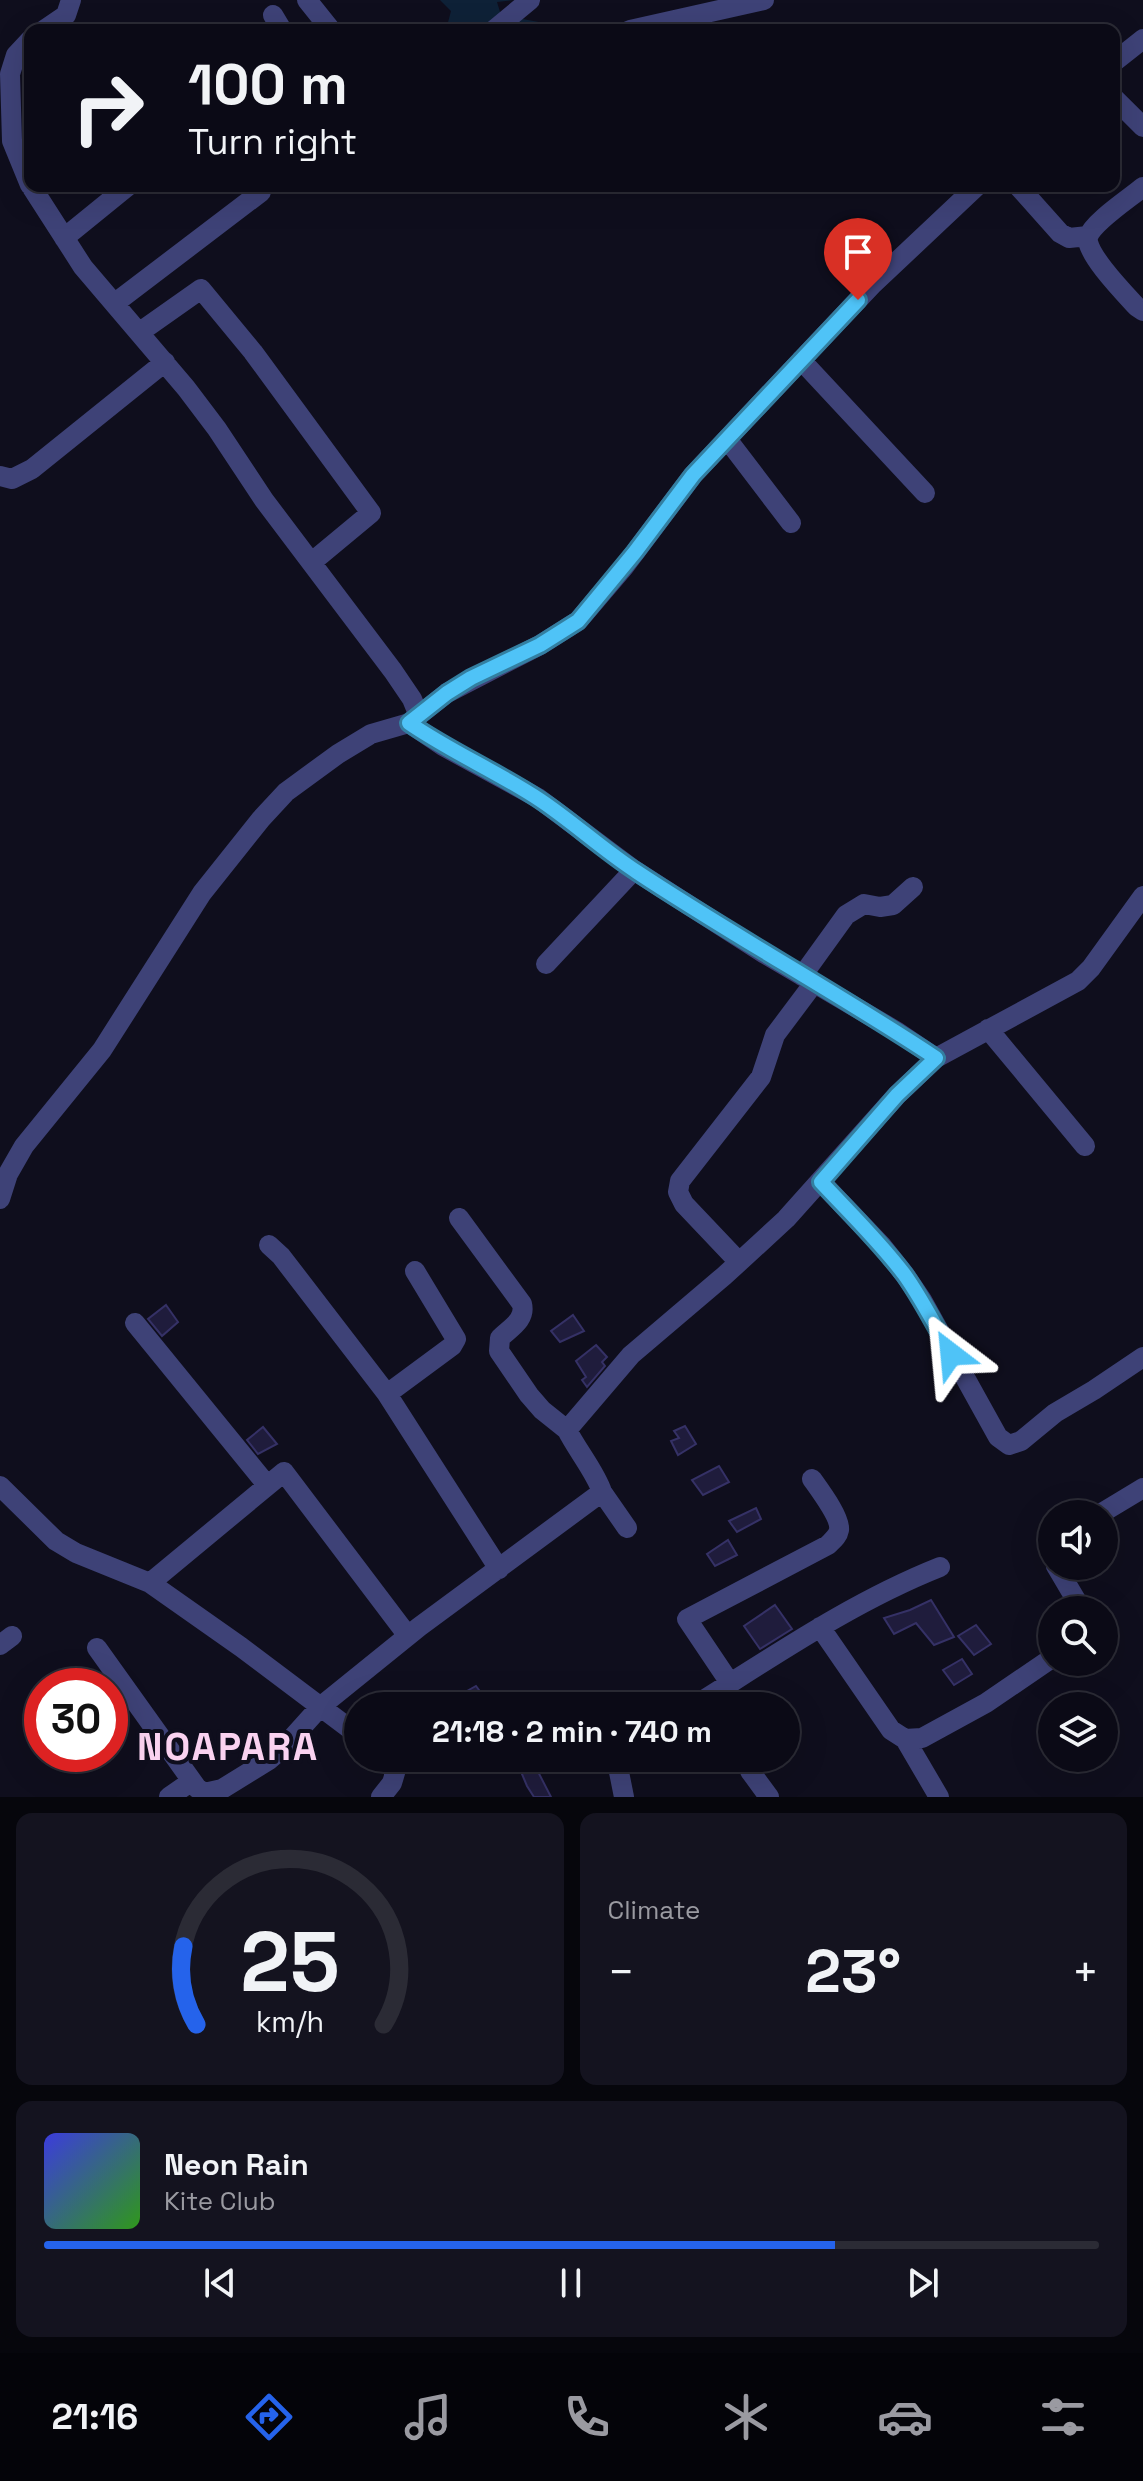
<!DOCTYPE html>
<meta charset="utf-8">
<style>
body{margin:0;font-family:"Space Grotesk",sans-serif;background:#14131f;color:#f1f3f6;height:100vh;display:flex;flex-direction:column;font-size:30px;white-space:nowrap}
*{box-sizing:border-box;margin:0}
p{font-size:26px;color:#9a9aa1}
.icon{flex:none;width:44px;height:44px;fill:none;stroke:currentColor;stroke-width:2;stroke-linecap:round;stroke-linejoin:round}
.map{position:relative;height:1797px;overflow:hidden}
.panel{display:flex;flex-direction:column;gap:16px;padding:16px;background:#06060c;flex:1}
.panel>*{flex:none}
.hud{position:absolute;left:24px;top:24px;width:1096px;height:168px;border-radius:16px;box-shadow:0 8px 32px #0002,0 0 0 2px #2b2b35;background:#0b0a16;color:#f1f3f6;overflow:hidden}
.tools{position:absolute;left:1038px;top:1500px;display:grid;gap:16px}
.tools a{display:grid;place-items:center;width:80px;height:80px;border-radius:50%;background:#0b0a16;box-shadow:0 8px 32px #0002,0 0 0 2px #2b2b35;font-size:40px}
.speed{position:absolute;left:24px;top:1668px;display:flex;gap:16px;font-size:40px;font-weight:700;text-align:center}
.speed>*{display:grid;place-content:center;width:104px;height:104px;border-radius:50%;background:#0b0a16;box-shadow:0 8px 32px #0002,0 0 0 2px #2b2b35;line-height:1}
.speed .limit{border:12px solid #d22;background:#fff;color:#111}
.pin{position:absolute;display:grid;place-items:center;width:68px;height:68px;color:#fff;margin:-82px -34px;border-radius:50% 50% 50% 0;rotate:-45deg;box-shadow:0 0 8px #0007}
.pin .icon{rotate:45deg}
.me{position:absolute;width:88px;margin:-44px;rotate:331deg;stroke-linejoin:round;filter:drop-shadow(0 0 6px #0008)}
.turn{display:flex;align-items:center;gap:28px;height:168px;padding:0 32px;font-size:36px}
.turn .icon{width:104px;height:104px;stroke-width:2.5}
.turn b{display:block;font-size:56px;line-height:68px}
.big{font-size:60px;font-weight:800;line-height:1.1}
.panel .card{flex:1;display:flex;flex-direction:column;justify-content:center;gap:12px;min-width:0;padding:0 28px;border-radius:16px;background:#14131f}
.panel .dial{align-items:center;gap:0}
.dial svg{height:208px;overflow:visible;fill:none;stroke:#2b2b35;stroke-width:7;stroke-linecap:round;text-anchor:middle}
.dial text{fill:#f1f3f6;stroke:none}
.song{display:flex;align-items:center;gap:24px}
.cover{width:96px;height:96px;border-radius:12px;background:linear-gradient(135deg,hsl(240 70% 55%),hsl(110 70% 35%))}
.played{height:8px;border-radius:4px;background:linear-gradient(90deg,#2563eb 75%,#2b2b35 75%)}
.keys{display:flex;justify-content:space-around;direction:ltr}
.heat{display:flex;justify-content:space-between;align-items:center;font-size:44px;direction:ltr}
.panel .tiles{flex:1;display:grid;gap:16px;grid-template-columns:1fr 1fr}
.card:last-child{grid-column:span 2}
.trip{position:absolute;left:344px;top:1692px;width:456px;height:80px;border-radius:40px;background:#0b0a16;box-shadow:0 8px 32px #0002,0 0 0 2px #2b2b35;font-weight:800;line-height:80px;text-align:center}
.dock{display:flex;height:128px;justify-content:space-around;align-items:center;background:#040409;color:#9a9aa1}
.dock .icon{width:56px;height:56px}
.dock .on{color:#2563eb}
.dock b{font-size:36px;color:#f1f3f6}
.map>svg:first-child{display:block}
.water{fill:#0e2137}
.building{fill:#1f1c3c;stroke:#353166;stroke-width:2}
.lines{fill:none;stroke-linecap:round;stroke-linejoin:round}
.minor{stroke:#3e4277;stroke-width:20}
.route-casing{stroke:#337fa1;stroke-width:20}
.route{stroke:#4fc3f7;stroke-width:14}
.labels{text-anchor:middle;stroke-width:8;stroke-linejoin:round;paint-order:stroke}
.district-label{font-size:38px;font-weight:bold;letter-spacing:2px;fill:#fad2f0;stroke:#0f0e1d}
</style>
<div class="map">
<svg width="1143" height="1797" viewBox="0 0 1143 1797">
<rect width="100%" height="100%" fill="#0f0e1d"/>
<path class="water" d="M440,0H513L497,2L501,15L544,23L542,30H446L451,11Z"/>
<path class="building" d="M166,1305L178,1322L162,1336L148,1319Z
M573,1315L584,1331L560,1342L551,1331Z
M596,1345L607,1357L602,1362L605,1366L587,1387L582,1380L586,1377L576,1361Z
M685,1426L696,1444L678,1455L671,1441L679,1438L674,1431Z
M263,1427L277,1444L258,1454L247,1440Z
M719,1466L729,1482L703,1495L692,1480Z
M756,1508L761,1519L737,1532L729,1521Z
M728,1540L737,1555L715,1566L707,1554Z
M931,1600L954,1637L934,1645L916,1623L894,1634L884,1618L910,1610Z
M775,1605L792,1629L760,1649L744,1626Z
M976,1625L991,1644L974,1655L958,1636Z
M962,1659L972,1674L954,1685L943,1670Z
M476,1686L491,1706H464L458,1696Z
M532,1760L551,1797H534L527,1786L519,1767Z"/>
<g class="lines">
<path class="minor" d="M307,0L331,30
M273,15L282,30
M44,30L66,15L71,0
M494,30L530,0
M630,30L764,0
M30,40L16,55L10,74L12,141L30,185
M1114,62L1143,39
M1114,98L1143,127
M31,186L83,267L186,388L217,429L264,500L393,671L412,699L419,716
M1018,186L1060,233L1069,238L1088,236
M1143,187C1130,198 1093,222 1088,237C1084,252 1126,295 1137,307L1143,311
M64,238L128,186
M115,303L261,192
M140,332L201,289L253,352L371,513L312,562
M801,360L925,493
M727,439L791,523
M0,476L12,479L32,469L165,362
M409,723L443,746L538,798L634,870L765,954L896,1031L936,1058
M546,964L634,870
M802,976L846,915L864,904L880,907L893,905L913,887
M988,1029L1085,1146
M821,1182L882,1246L905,1275L922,1300L998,1437L1009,1445L1021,1441L1055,1413L1094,1390L1143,1357
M0,1199L8,1174L24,1146L102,1050L202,893L261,819L286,792L338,754L371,734L409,723L447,693L540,645L578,621L624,567L693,475L873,284L977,186
M459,1218L522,1304C526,1320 510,1328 500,1338L499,1351L529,1395L542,1410L567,1430
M269,1245L281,1256L387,1394L499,1569
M739,1262L684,1204L678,1192L680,1181L761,1077L775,1035L814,983
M135,1323L267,1485
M387,1394L452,1346L456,1339L415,1271
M0,1486L56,1541L76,1553L150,1583L241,1647L358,1735
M602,1492L627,1528
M1100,1514L1143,1488
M1056,1566L1079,1605L1072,1610
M150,1583L284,1472L408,1636
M820,1627L891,1730L905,1739L922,1738L986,1703L1052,1658
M0,1645L12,1636
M97,1648L197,1788L204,1793L222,1789L269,1760L284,1747L320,1707L419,1627L602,1492C596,1473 577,1450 567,1430L631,1355L724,1276L786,1219L897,1095L936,1058L1078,981L1091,968L1143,896
M730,1683L687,1619L828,1545C833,1540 838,1536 839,1530C841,1518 819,1489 812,1479
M694,1706C774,1656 852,1602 940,1567
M905,1739L939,1797
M750,1771L769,1797
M169,1797L192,1781
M381,1797L392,1783L395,1773L386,1758
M624,1797L617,1762L624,1758"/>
</g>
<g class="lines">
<g class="route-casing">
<path id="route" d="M858,300L693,475L635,552L578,621L540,645L471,678L447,693L409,723C451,752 498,772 540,800C573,822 603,850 637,872C735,937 838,993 936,1058L897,1095L821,1182C849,1212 879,1241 904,1274C922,1299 936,1327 951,1354"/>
</g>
<use href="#route" class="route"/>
</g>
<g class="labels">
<g class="district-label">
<text x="228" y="1760">NOAPARA</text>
</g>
</g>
</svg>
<div class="tools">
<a><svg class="icon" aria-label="sound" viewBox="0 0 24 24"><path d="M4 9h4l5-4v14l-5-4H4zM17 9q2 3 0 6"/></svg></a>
<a><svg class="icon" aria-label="search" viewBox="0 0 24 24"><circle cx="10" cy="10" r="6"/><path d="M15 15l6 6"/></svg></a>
<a><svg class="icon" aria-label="layers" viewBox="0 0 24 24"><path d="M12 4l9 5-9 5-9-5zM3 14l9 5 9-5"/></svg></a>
</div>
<div class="speed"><div class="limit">30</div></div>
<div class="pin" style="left:858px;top:300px;background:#d93025"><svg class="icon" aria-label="arrive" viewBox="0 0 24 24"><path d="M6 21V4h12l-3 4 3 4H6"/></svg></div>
<svg class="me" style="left:951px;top:1354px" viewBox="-20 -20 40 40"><path d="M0-17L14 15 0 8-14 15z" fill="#4fc3f7" stroke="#fff" stroke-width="4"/></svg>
<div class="trip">21:18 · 2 min · 740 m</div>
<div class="hud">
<div class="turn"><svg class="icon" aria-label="right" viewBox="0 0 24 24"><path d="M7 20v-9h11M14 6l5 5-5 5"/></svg><div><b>100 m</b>Turn right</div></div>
</div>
</div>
<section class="panel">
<div class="tiles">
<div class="card dial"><svg viewBox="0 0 100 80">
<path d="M14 69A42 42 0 1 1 86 69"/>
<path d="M14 69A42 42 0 0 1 9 39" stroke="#2563eb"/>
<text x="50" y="56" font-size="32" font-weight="700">25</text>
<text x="50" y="72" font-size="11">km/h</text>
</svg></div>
<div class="card"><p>Climate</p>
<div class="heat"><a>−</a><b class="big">23°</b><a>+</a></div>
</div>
<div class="card">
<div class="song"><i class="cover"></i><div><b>Neon Rain</b><p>Kite Club</p></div></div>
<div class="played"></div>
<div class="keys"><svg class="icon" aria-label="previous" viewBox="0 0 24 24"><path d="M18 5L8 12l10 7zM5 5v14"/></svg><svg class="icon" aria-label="pause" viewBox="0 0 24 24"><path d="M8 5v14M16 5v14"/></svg><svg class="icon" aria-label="next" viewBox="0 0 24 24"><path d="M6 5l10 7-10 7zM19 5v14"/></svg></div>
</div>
</div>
</section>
<nav class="dock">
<b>21:16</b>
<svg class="icon on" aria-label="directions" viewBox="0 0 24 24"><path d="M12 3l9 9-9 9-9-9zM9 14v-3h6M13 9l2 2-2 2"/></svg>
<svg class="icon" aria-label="music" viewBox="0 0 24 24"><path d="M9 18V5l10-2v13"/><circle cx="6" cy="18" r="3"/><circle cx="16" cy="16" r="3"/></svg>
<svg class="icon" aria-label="phone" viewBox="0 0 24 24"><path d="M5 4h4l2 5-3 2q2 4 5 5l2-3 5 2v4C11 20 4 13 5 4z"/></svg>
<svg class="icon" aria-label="climate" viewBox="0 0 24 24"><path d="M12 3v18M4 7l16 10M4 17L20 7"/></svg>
<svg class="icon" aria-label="car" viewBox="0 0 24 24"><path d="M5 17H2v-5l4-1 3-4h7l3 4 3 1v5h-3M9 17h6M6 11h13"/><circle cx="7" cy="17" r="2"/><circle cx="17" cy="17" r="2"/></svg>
<svg class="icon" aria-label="filters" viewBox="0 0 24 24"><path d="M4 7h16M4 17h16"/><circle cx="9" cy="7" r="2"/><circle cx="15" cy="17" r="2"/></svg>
</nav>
